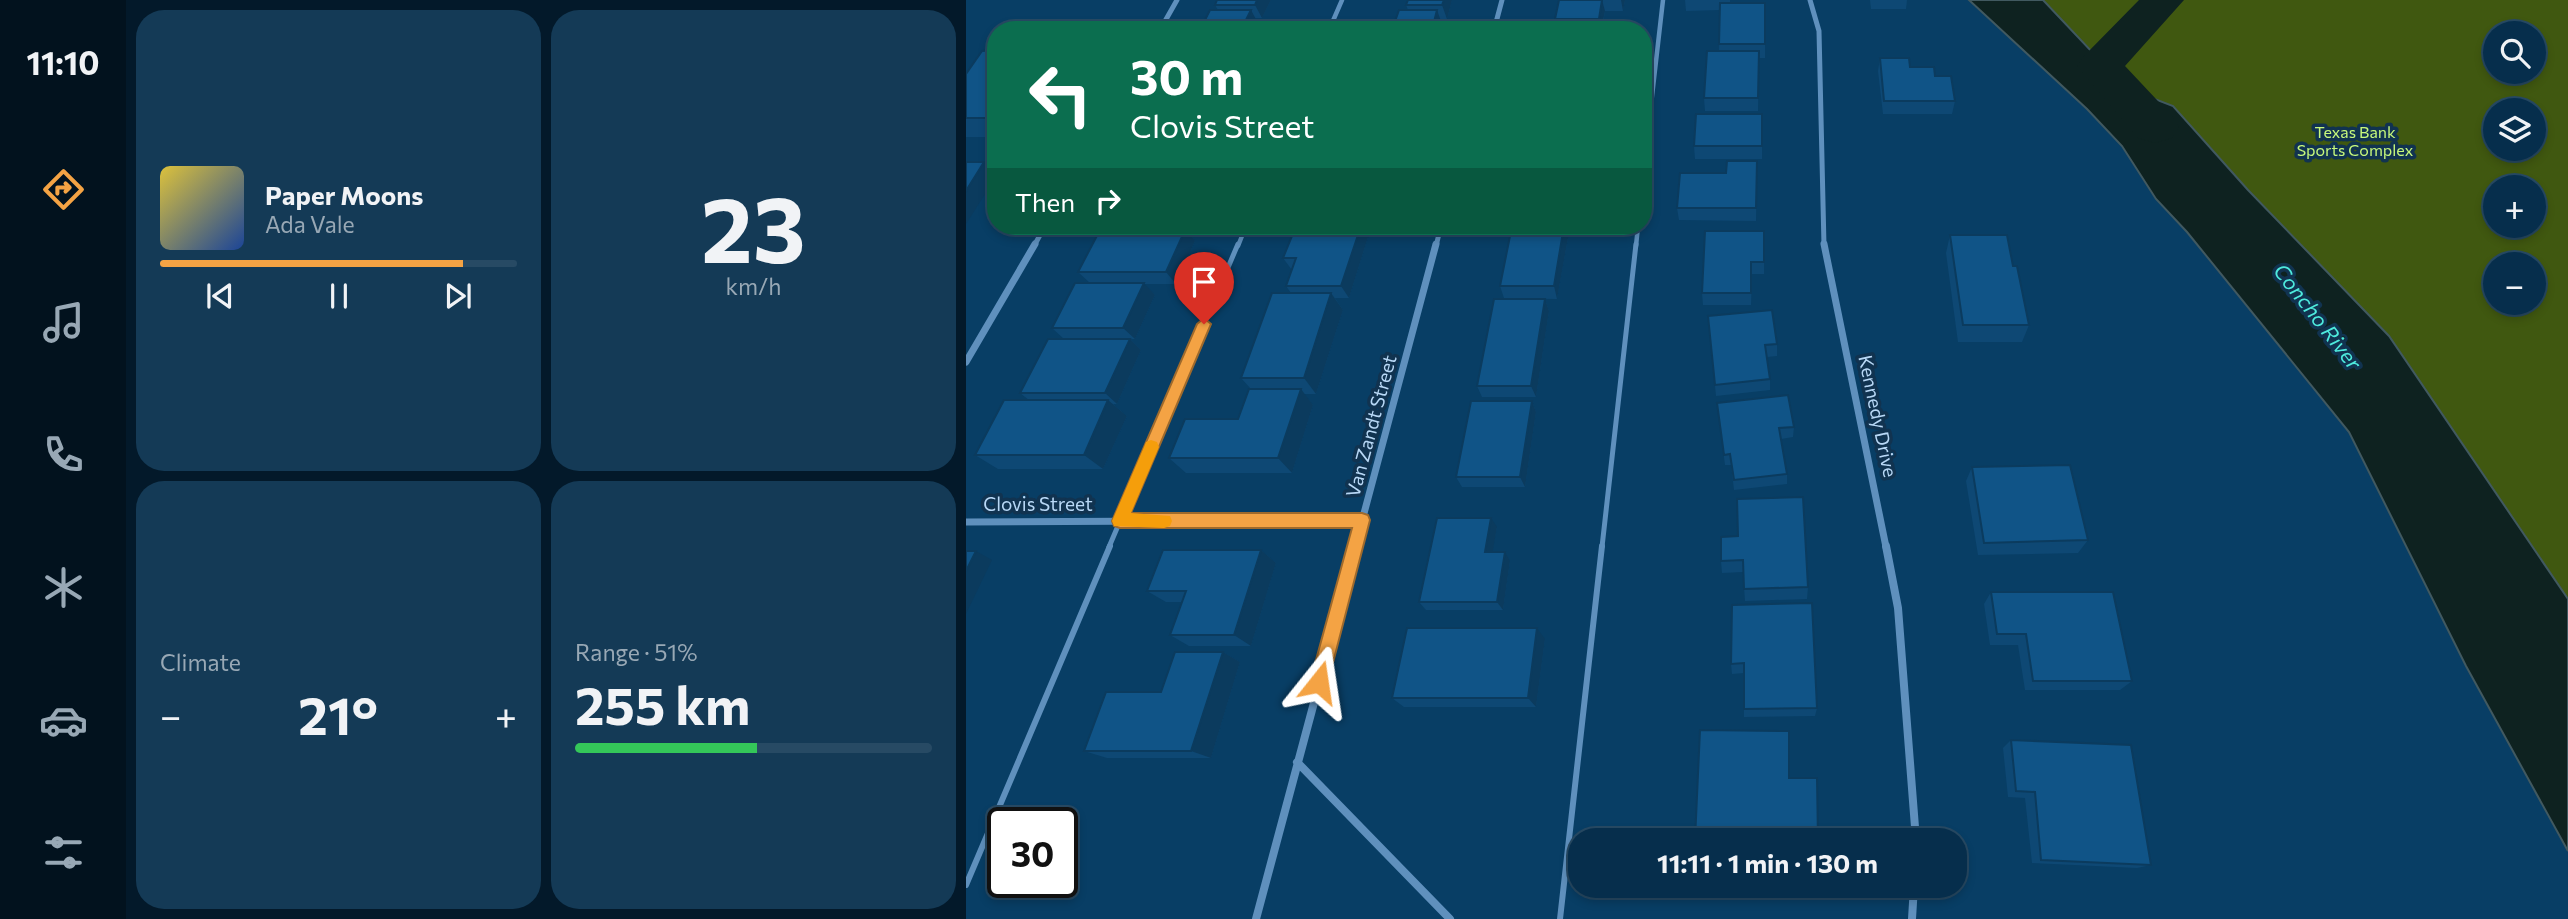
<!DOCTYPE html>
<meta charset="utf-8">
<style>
body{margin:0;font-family:Commissioner,sans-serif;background:#143a56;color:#f1f3f6;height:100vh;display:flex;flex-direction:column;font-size:26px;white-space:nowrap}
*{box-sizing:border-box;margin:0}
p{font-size:23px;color:#98a8b5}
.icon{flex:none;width:38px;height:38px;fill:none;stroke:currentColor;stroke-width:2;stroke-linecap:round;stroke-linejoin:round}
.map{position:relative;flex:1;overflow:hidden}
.drawer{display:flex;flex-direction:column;gap:10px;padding:10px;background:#03192a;width:840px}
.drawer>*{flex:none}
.top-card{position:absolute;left:21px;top:21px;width:665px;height:214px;border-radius:28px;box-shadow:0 4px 10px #0003,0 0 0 2px #274a64;background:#0b6e4f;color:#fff;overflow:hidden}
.buttons{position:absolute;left:1517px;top:21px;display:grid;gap:14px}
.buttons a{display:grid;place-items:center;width:63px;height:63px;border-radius:50%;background:#062e4c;box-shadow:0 4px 10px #0003,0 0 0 2px #274a64;font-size:35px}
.speed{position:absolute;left:21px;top:807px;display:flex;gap:14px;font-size:35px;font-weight:700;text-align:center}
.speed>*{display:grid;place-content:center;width:91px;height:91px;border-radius:50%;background:#062e4c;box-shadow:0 4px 10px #0003,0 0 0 2px #274a64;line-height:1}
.speed .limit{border:4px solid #111;border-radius:10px;background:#fff;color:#111}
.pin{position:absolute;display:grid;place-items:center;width:60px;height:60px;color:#fff;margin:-72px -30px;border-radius:50% 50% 50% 0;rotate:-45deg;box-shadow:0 0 7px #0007}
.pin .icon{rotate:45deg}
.me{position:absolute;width:77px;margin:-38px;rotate:15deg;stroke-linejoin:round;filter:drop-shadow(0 0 5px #0008)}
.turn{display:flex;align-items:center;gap:24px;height:147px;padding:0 28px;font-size:32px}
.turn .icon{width:91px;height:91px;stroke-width:2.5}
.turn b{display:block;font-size:49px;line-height:60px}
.then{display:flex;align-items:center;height:66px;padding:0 28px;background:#0003;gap:14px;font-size:26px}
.big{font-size:52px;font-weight:700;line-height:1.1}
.drawer .card{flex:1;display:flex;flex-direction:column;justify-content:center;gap:10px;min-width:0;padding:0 24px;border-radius:28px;background:#143a56}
.drawer .dial{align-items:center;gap:0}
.dial b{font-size:91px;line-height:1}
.song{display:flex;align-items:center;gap:21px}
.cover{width:84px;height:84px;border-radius:10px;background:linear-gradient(135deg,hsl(50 70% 55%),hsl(220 70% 35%))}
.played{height:7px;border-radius:4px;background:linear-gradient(90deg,#f4a344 85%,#274a64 85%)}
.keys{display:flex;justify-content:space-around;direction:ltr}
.heat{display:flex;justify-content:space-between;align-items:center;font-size:38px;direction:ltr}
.charge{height:10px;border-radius:5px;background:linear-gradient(90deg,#34c759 51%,#274a64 0)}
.drawer .tiles{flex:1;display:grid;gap:10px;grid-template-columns:repeat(2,1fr)}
.trip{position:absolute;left:602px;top:828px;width:399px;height:70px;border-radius:28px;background:#062e4c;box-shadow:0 4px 10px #0003,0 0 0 2px #274a64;font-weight:700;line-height:70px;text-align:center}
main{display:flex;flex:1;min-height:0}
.tabs{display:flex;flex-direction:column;width:126px;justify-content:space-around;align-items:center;background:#02121e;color:#98a8b5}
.tabs .icon{width:49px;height:49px}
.tabs .on{color:#f4a344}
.tabs b{font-size:32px;color:#f1f3f6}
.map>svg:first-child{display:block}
.green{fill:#405810;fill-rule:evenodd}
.water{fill:#0e2220;stroke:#415960;stroke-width:2}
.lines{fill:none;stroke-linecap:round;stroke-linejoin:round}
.river{fill:#0e2220;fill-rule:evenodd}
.lane-far2{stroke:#5f90bd;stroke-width:4.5}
.lane-far1{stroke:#5f90bd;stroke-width:5}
.lane{stroke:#5f90bd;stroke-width:6}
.street-far2{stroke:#5f90bd;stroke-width:5}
.street-far1{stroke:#5f90bd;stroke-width:7}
.street{stroke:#5f90bd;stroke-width:8}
.wall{fill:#0e4874}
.shaded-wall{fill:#0b3b5e}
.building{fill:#105487;stroke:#0b3b5e;stroke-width:2}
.route{fill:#f4a344;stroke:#9f6a2c;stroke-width:2}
.slow{fill:#f59e0b}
.labels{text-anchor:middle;stroke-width:7;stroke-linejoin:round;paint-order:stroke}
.far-park-label{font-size:16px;fill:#c7f87b;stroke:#113350}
.street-label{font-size:19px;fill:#b8d8f6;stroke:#113350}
.water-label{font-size:21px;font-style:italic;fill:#4eeadd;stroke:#113350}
</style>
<main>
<nav class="tabs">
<b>11:10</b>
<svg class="icon on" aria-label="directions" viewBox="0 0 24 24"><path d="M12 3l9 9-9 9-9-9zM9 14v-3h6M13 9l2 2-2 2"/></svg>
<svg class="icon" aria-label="music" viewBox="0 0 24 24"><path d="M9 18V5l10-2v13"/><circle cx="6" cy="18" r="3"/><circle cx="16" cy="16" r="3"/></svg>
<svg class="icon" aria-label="phone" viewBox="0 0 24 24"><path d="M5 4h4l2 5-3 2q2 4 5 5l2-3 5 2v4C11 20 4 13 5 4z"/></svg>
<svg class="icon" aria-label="climate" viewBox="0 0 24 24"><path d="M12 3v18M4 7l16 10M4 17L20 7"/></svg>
<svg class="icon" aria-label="car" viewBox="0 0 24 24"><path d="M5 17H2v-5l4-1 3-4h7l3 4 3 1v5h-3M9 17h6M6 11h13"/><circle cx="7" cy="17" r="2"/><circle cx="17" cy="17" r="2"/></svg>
<svg class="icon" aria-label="filters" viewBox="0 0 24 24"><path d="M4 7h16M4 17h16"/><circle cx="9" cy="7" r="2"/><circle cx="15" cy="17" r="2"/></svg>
</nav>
<section class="drawer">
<div class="tiles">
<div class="card">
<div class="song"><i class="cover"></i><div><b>Paper Moons</b><p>Ada Vale</p></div></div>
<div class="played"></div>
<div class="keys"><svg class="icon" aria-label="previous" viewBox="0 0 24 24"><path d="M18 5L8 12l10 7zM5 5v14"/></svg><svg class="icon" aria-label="pause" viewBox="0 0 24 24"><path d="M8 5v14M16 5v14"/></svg><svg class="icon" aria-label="next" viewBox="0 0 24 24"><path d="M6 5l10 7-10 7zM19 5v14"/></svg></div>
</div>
<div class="card dial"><b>23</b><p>km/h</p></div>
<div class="card"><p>Climate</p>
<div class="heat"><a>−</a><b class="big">21°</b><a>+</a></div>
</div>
<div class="card"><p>Range · 51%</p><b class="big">255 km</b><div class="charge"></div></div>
</div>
</section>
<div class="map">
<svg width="1602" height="919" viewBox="0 0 1602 919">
<rect width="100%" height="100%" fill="#083e65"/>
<path class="green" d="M1075,0H1602V656ZM1530,33H1568V72H1530ZM1530,110H1568V149H1530ZM1530,187H1568V226H1530ZM1530,264H1568V303H1530Z"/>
<path class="water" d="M1003,0H1077L1160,88L1207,106L1282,190L1423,336L1602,599V851L1500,666L1383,432L1221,232L1190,199L1156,146L1121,109Z"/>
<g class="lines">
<path class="river" d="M1173,0H1218L1159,66L1206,116L1213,127L1206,138L1189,143L1172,138L1111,66L1118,56Z"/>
<path class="lane-far2" d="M363,30L376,0
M677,175L697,0
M272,246L280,226
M670,246L672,226"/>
<path class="lane-far1" d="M143,547L272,244
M636,547L670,244"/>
<path class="lane" d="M0,885L144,546
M594,919L636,546"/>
<path class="street-far2" d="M844,0L853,31L858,246
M194,30L211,0
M528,30L536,0
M68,246L79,226
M470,246L475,226"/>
<path class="street-far1" d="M858,244L920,547
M0,362L69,244
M0,522L396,520
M389,547L470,244"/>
<path class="street" d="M920,546L932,608L950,840
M331,762L484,919
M290,919L390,546
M946,919L948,886"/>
</g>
<path class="wall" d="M251,0H305L296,18H289L292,23L289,30H234L252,10L249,5Z
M442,0H486L481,19H474L476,24L474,30H426L442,10L440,5Z
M593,0H659L657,11H639L636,30H592L589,19Z
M719,0H764V3H799V58H793L792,111H739L738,98L753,51L754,10L720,11Z
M904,0H941L940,9H905Z
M30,50V137H0V74Z
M914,58L969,76L989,101L986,114H917L912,71Z
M796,114V159H729L728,146Z
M791,161L790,221L713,220L711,208L760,173Z
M143,226H214L213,228H220L229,241L210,284H178L189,295L169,339H164L175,350L151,404H147L161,416L137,469H32L9,455L63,400L54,393L98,339L86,328L124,283L112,272L145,228Z
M604,227L591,299L538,298L534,286Z
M798,231V274H786L785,305H737L736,293Z
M403,234L383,298H369L377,310L350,394H338L347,405L326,473H220L203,458L272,419L285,389L275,378L325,293L320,286L326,270L317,258Z
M984,235L1047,266L1063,325L1056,342H992L980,253Z
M579,299L583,311L570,397H516L511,386Z
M742,316L811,344V356L801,357L804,379V390L750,396Z
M566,401L570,412L559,487H496L490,477Z
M751,403L828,427L827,437L815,439L821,474V484L768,490L765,465H759Z
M1006,467L1122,540L1112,553L1012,555L1000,481Z
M531,527L526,552L544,561L537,610H460L453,602Z
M755,537L842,587L841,599L779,601L777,572L756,573L755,561Z
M295,550L310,563L285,646H223L204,635L216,602H200L181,591Z
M1025,592L1166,681L1154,690H1059L1052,645H1024L1018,604Z
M766,605L851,708L849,716L778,717V673L766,674L765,664Z
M579,639L570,707H438L426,698Z
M257,652L274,662L245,758H141L118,751L195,692Z
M1045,740L1185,865L1171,868L1066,863L1059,798L1042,797L1037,748Z"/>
<path class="shaded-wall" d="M291,0H305L296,18L289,5Z
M478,0H486L481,19L476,5Z
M636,0L639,11L635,30L633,19Z
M655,0H659L657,11Z
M285,10L292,23L289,30H275Z
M471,10L476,24L474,30H466Z
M30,105V126L22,118Z
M18,162L30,174V177L0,224V191Z
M204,226H214L210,233Z
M395,226H398L403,234L383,298L375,286Z
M598,226H603L604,227L591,299L588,286Z
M220,228L229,241L210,284L200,272Z
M178,283L189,295L169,339L157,328Z
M365,293L377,310L350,394L338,378Z
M579,299L583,311L570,397L565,386Z
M164,339L175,350L151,404L139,393Z
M335,389L347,405L326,473L312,458Z
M142,400L161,416L137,469L118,455Z
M566,401L570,412L559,487L554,477Z
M525,518L531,527L525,561L519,552Z
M295,550L310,563L285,646L268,635Z
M10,551L26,560L0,614V571Z
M539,552L544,561L537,610L531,602Z
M571,628L579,639L570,707L562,698Z
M257,652L274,662L245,758L225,751Z"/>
<path class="building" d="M251,0H291L289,5H249Z
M442,0H478L476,5H440Z
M593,0H636L633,19H589Z
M754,3H799V44H753Z
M244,10H285L275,30H234Z
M433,10H471L466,30H426Z
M30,50V105L22,118H0V74L16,51Z
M741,51H793L792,98H738Z
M914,58H943L944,67H968L969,76H985L989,101H918Z
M730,114H796V146H728Z
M761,161H791L790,208H711L714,173H760Z
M0,162H18L0,191Z
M330,226H395L375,286H320L330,258H317Z
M546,226H598L588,286H534Z
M135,228H220L200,272H112Z
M739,231H798V262H785V293H736Z
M984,235H1041L1047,266H1051L1063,325H997Z
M109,283H178L157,328H86Z
M306,293H365L338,378H275Z
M528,299H579L565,386H511Z
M806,310L811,344L799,345L804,379L749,385L742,316Z
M82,339H164L139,393H54Z
M283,389H335L312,458H203L219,419H272Z
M822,395L828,427L813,428L821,474L768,480L764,454L758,455L751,403Z
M38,400H142L118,455H9Z
M505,401H566L554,477H490Z
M1104,465L1122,540L1018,543L1006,467Z
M837,497L842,587L778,589L777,560L755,561V537L772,536L771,499Z
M471,518H525L519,552H539L531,602H453Z
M197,550H295L268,635H204L220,591H181Z
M0,551H10L0,571Z
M1025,592H1147L1166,681H1067L1060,634H1031Z
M846,603L851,708L778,709V663L765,664L766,605Z
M441,628H571L562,698H426Z
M209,652H257L225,751H118L140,692H195Z
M734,730L823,731V778H851L852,840H729Z
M1045,740L1165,745L1185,865L1075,860L1069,792L1050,791Z"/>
<path class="route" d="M238,318L245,324L165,513H396L402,515L404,520L362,682L359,688L353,691L347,688L344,682L386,528H154L148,526L146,521L231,324Z"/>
<path class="slow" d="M185,440L191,442L193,447L165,513L204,516L206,521L204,526L198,528L148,526L146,521L178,447L180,442Z"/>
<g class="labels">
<g class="far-park-label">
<text x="1389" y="138">Texas Bank<tspan x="1389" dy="18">Sports Complex</tspan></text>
</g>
<g class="street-label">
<text transform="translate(912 416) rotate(78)" y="7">Kennedy Drive</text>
<text transform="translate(405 426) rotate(-75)" y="7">Van Zandt Street</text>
<text x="72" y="511">Clovis Street</text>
</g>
<g class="water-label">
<text transform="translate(1351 317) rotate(52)" y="7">Concho River</text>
</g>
</g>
</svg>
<div class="buttons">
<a><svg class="icon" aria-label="search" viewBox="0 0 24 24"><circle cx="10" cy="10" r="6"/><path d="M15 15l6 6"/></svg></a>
<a><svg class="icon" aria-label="layers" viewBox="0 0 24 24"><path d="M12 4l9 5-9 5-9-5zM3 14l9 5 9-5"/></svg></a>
<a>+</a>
<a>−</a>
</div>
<div class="speed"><div class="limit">30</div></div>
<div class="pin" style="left:238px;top:324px;background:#d93025"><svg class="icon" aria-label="arrive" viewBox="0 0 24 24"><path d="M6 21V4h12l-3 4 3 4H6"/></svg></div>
<svg class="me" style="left:353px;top:682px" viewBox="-20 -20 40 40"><path d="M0-17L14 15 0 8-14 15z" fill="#f4a344" stroke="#fff" stroke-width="4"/></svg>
<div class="trip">11:11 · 1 min · 130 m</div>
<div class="top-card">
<div class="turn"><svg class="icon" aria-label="left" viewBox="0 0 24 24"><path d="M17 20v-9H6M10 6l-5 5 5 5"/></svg><div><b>30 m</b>Clovis Street</div></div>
<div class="then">Then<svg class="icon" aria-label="right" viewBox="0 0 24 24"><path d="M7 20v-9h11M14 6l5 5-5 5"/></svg></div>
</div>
</div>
</main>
